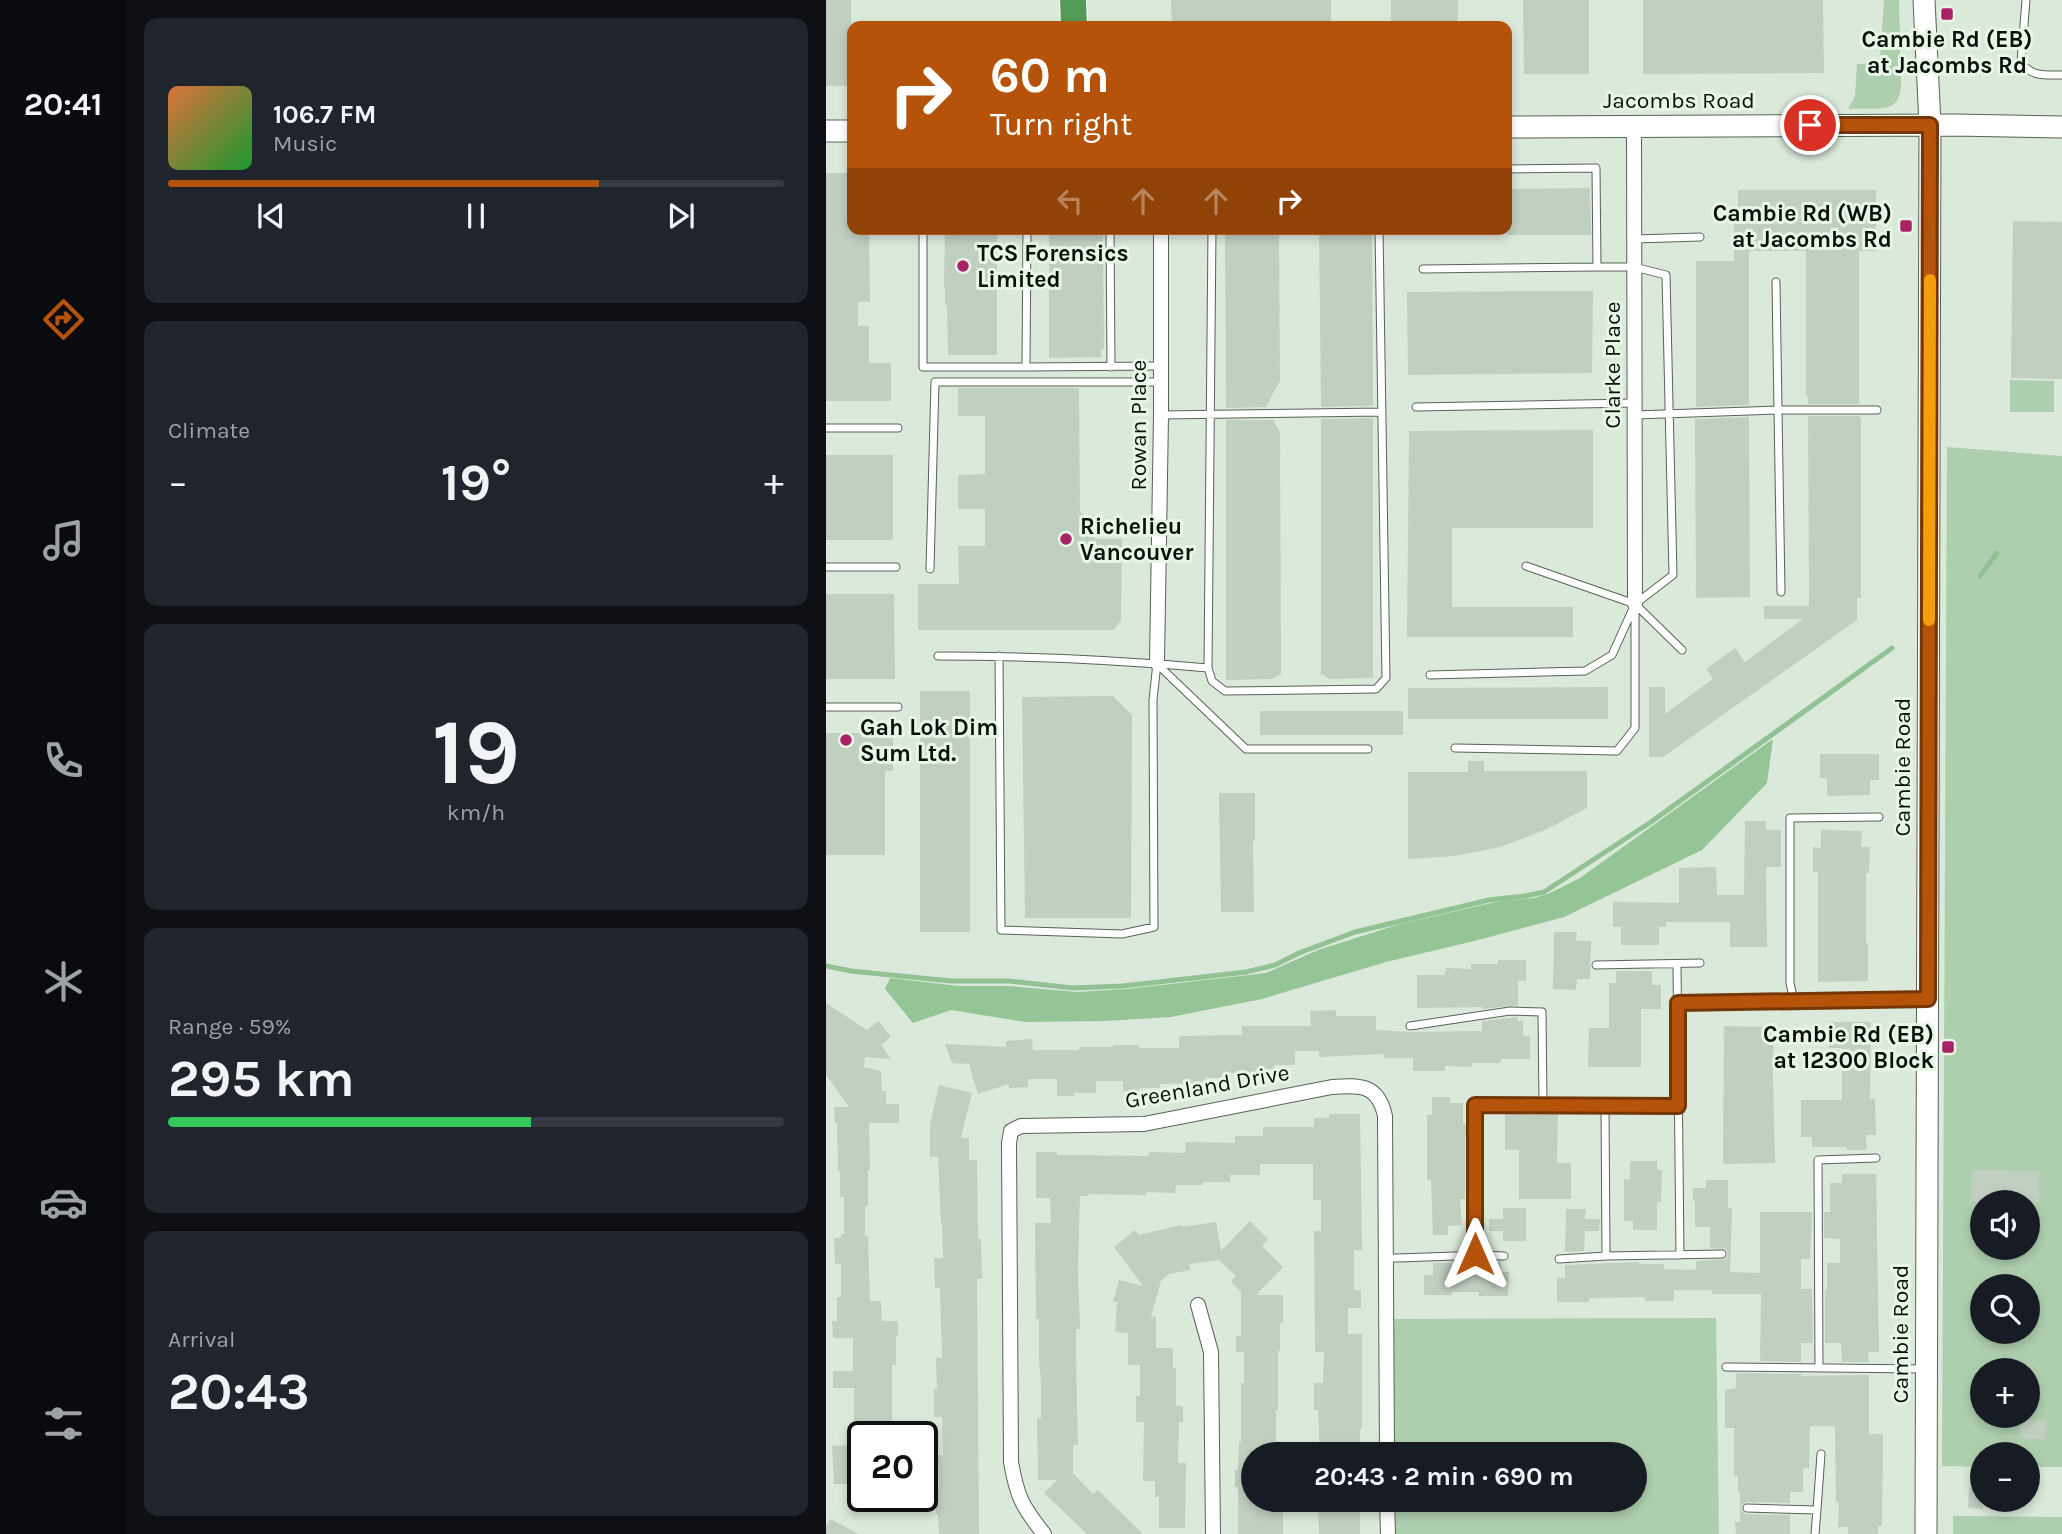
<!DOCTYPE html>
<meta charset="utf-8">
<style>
body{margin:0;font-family:Karla,sans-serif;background:#20242c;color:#f1f3f6;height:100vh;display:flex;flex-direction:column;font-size:26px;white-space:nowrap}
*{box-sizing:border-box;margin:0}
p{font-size:23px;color:#9ea1a6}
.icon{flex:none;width:38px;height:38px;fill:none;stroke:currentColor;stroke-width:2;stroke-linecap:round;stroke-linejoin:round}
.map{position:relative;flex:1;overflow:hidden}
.panel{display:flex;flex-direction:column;gap:18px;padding:18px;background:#0d0f14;width:700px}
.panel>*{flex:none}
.hud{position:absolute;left:21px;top:21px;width:665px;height:214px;border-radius:14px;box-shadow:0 4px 10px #0003;background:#b45309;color:#fff;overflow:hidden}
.tools{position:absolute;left:1144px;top:1190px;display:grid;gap:14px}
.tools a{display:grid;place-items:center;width:70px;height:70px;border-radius:50%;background:#171b24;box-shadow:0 4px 10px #0003;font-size:35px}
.speed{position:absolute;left:21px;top:1421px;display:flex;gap:14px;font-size:35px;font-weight:700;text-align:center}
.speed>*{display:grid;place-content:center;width:91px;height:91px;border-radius:50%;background:#171b24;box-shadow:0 4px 10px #0003;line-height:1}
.speed .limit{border:4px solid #111;border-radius:10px;background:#fff;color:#111}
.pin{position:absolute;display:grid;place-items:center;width:60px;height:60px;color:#fff;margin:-30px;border:4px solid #fff;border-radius:50%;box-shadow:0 2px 7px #0007}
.me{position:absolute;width:77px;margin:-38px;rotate:0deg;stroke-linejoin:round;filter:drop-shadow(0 0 5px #0008)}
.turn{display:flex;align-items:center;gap:24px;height:147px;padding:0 28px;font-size:32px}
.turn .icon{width:91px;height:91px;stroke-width:2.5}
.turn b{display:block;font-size:49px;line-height:60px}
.lanes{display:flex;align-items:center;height:66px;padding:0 28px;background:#0003;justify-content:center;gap:35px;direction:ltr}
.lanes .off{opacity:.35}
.big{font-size:52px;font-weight:700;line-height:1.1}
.panel .tile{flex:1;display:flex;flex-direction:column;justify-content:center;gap:10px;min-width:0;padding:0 24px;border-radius:14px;background:#20242c}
.panel .dial{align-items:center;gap:0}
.dial b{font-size:91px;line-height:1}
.song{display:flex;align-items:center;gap:21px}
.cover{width:84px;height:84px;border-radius:10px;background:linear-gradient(135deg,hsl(20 70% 55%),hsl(130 70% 35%))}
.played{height:7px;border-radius:4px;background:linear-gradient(90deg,#b45309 70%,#363941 70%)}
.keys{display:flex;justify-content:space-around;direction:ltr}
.heat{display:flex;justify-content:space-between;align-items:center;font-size:38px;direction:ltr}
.charge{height:10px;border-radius:5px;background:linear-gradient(90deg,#34c759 59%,#363941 0)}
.trip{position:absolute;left:415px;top:1442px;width:406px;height:70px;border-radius:35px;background:#171b24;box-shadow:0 4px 10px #0003;font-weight:700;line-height:70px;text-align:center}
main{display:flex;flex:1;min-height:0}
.tab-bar{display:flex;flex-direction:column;width:126px;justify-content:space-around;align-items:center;background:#090b0e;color:#9ea1a6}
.tab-bar .icon{width:49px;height:49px}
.tab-bar .on{color:#b45309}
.tab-bar b{font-size:32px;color:#f1f3f6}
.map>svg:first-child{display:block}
.green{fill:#aecfae;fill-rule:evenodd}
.forest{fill:#95c596}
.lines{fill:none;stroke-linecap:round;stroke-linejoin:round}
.stream{stroke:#92c293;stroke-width:5}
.building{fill:#c1cfc1}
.lane-casing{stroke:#576357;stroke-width:9}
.street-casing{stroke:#576357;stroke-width:16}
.secondary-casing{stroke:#576357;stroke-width:23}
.highway-casing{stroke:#fff;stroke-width:28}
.lane{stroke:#fff;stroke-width:7}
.street{stroke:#fff;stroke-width:14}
.secondary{stroke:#fff;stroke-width:21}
.highway{stroke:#549a58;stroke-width:26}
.route-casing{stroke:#753606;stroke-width:18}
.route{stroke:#b45309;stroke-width:12}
.slow{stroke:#f59e0b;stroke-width:12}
.poi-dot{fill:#a92167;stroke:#e7f6e7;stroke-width:2.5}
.labels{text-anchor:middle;stroke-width:6;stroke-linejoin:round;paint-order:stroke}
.poi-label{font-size:23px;font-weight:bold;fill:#0b100b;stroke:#e7f6e7;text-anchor:start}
.street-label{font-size:23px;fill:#0b100b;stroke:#e7f6e7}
</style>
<main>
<nav class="tab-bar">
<b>20:41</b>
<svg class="icon on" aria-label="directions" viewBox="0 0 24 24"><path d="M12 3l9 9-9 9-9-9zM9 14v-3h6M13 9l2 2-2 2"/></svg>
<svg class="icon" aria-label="music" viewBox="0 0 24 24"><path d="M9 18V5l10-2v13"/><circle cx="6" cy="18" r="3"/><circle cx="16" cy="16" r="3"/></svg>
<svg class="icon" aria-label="phone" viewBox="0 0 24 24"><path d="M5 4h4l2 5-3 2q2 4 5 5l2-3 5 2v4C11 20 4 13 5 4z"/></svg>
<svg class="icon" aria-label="climate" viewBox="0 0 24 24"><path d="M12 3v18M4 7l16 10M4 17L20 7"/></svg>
<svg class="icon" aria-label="car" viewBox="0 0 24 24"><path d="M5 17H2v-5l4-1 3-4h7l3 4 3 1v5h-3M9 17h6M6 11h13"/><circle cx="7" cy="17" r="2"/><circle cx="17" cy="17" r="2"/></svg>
<svg class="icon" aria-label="filters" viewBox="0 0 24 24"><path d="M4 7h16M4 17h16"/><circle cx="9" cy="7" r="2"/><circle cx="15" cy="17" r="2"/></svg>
</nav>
<section class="panel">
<div class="tile">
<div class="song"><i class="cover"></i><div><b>106.7 FM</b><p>Music</p></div></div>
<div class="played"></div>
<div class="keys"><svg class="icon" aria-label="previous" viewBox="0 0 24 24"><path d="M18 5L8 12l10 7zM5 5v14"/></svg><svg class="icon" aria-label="pause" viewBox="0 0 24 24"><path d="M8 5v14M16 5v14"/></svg><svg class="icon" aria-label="next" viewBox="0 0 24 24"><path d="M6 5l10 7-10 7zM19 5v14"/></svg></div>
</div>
<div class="tile"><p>Climate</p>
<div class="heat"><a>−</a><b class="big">19°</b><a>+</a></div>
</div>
<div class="tile dial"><b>19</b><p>km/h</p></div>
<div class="tile"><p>Range · 59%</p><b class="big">295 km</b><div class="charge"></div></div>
<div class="tile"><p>Arrival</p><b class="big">20:43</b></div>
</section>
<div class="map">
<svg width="1236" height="1534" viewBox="0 0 1236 1534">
<rect width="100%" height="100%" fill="#dae9da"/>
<path class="green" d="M1058,0H1073L1075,88C1074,93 1073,100 1068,104C1061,111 1033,108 1022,109L1029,96L1031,64L1049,63L1054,58Z
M1184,380L1228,381V412H1184Z
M1121,447L1236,456V1467H1202V1454H1157V1467L1116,1466ZM1157,1202H1202V1248H1157ZM1157,1286H1202V1332H1157ZM1157,1370H1202V1416H1157Z
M890,1318L893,1534H566V1500H808V1454H566L565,1319Z
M1127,1516L1236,1517V1534H1127Z"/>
<path class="forest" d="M947,739L941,783L876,850L738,917L648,941L560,962L436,999L345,1017L279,1021L199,1022L125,1010L87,1023L59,989L64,978L133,986H182L251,992L301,989L440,973L492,950L574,924L674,901L708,898L724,893L754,878Z"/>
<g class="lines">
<path class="stream" d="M1154,576L1171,553
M0,966L25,971L125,981H183L247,988L297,986L420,972L449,965L473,953L529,932L663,900L699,896L718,892L825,822L1066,648"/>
</g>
<path class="building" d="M0,0H25V86H0Z
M345,0H505V26H346Z
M565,0H632V26H565Z
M697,0H763V74H698Z
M817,0H997L998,73L817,74Z
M0,173H26V229H32V232H43L44,302H32V326H43V363H65V401H0Z
M764,188L765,235H681V189Z
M912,190H1050V251H1033V404H982V396H980V251H923V405L870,407V261H908V211H912Z
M1187,221L1236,222V379L1185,378Z
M119,229H171V355H122L121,305H119V289L118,288Z
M223,229H277L278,349H275V357L223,358Z
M399,229H453L454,381L440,407L400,408Z
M493,229H546L547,406L495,407Z
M767,291L766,373L582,375L581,292Z
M132,388H253L254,512L265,520L269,527V539H296L295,620L288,630H92V584H133L132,546H159V509H132V475L159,474V416H132Z
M982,416H1033L1035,419V598H1031V620L837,757H823V687H839V714L887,679L880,669L909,648L919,662L977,619H938V606H983Z
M923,417L924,597L870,598L869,419Z
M547,418V678L504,679L495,674V419Z
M400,420H447L454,432L455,674L446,679L400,680Z
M767,430V528H626V607H747V637H581L583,431Z
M0,455H67V540H0Z
M0,594H68L69,679H0Z
M782,687V719H582V688Z
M94,691H144V932H94Z
M287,696L306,715L305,918H199L196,697Z
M434,711H577V735H434Z
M0,733H67V771H59V855H0Z
M994,754H1053V780H1044V795L1001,796V778H994Z
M642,761H658V771H761V808L719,830L674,847L629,856L582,859V772H642Z
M393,793H429V841L427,840L428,912H395Z
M919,821H940V830H955V867H940L941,947H904V922H840V927H833V945H795V927H787V902L853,903V868L890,867L891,895H918Z
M995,830L1036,831L1035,847H1044L1043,873H1040V943H1042V981L992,982V872H987V847L995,848Z
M728,932H751L750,941H765L764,979H751L750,990L727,989Z
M672,960H700V981H692V1005L656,1009V1007L591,1008V975H619L620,968L645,969V964H672Z
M790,971H826V985H835V1009H815V1067H762L763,1028H783V983H790Z
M0,1003L41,1030L53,1021L65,1037L55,1045L65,1059L39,1057L38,1067L55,1071L56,1091H60V1104H73V1123H43L44,1170H42V1206H39V1236H42L44,1301H55L56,1321H72V1336H70V1365H66V1437H28V1388H7V1371H27V1338H7L6,1321H11V1297H15V1264H9L8,1238H15V1234H18V1197H14V1171H12L11,1123H9L8,1107H23L0,1075Z
M510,1010V1016H550V1030L584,1032L656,1031V1021L692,1017V1021H697V1036H704V1059H675V1063H646V1067L619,1066V1071H587V1058H558V1054L493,1057V1051H469V1065H448V1069H430V1073H402V1078H379V1083L334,1084V1088H313V1091H297V1081H270V1093H248V1096H231V1079H202V1087L183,1088V1084L152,1094L143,1064L126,1063L119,1044L180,1047V1041L206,1039L207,1050H253V1047H287V1045H313V1048H353V1036L416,1035V1026H485L484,1011Z
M1003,1022H1045L1044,1099H1049L1050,1135H1040L1041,1150H1021V1147H986V1137H975V1100H1016V1048H1003Z
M898,1026L948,1027L947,1075L949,1163L897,1164Z
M113,1085L146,1093L135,1138H143V1160H151L152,1239H155L156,1279H151L153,1534H113L112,1514H110V1489H113L112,1455H117L116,1417H108V1389H111L110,1358H116L114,1288H109L108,1258H117L116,1223H115L112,1157H104V1124Z
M606,1097H624V1103H637V1124H641V1136H639V1199H634L636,1225L622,1226V1235H607L605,1180H601V1115H606Z
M679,1112H732L731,1163H745V1199H693V1150H679Z
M503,1114H534L536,1250H528V1290H535V1308H522V1334H536V1429H534V1454H494L492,1410H488V1383H497L498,1352H489L488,1231H495V1200H487V1164H434V1175H404V1182H377V1185H350L349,1193L320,1192V1195L262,1194V1196H254L252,1271L254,1329H250V1360L252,1445H247V1473L267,1494L272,1490L317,1534H261L218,1493L231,1480H212L211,1418H215V1386L213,1357V1319H210L209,1223H225L224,1198H210V1152H231V1155L323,1156V1152L359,1153L360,1142L409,1143V1136H437V1127H488V1118H503Z
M804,1161H831V1170H836L835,1202H831V1230H807V1221H798V1179H804Z
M1146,1170L1213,1171V1202H1145Z
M1016,1174H1050L1053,1352H1042L1043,1362H1016L1015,1343H999V1289L1001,1290V1263H1014V1239L998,1238V1212H1004V1183H1016Z
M880,1180H902V1208H906L904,1272L934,1273V1212H986L984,1259H975V1289H986L987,1343H975V1362L934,1361L935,1294H886V1290H848V1301H819V1297L763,1298V1302H731V1278H739V1265L813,1262V1264H838V1269L870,1270V1261L900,1259L902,1255L900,1249L884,1248V1227H869V1201H867V1188H880Z
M677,1208H700V1241H677V1231H663V1219H677Z
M740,1209H760L759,1219H774L773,1231H759L758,1251L739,1252Z
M424,1221L442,1239L436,1246L457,1267L430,1295H457V1323H454V1351H452V1410H450V1454H427V1501H457V1534H412V1487H409V1470H412L413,1442H415V1383H418V1352H410V1336H415V1292L405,1282L410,1276L393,1260L363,1264L364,1270L343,1274L335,1281L325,1316L330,1317V1348H347V1368H350V1406H357V1422H353L352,1463H360L359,1528H333V1497H329V1481H317L318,1422H310V1396H314V1365H302V1333L289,1332L291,1302L287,1301L293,1280L317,1286L288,1247L309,1230L313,1235L355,1225V1227L390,1222L395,1251Z
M649,1262H675V1272H683L682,1296H653V1292H626V1295H598V1275H607V1263Z
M910,1373L975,1374V1376L1043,1375V1434H1057L1056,1526H1052V1534H1022V1527H1012L1013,1502H1010L1009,1426H984L983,1468H977V1492H964V1503L921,1502L916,1505L915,1510L920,1514L964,1515V1534H910L909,1522H914V1492H912V1476H908V1428H899V1390L910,1388Z
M1195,1420H1220V1439H1194Z
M37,1445V1484H8L6,1446Z
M1143,1487H1157V1509L1142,1508Z
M28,1496H69V1509L28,1511Z
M492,1500H519V1508H534V1534H493Z
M4,1519L33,1534H0V1526Z"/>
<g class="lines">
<g class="lane-casing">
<path id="lane" d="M1200,0L1195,62C1205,77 1219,75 1236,75
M97,229V367H200
M201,229L200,367L335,366
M284,229L285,367
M386,229L382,668L386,681L399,691L550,689L560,678L553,229
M809,239L874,237
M597,269L771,267
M950,282L952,410H1051
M590,407L808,403
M335,415L556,412
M809,415L952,410L955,592
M0,428H72
M700,566L809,604L856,650
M0,567H70
M104,569L109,382H335
M112,656C202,656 292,660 382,668
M173,656L175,930L296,934L328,927L327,700L331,663
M331,664L420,749H542
M604,675L759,671L786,655L809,604L847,575L840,275L808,267H771L770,168L681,169
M0,707H72
M629,748L791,751L809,728V608
M851,964L854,1255
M770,965L874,963
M968,1001L964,983V818L1053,817
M852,1003L1098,999
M584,1026L684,1011L716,1012L717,1105
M779,1105L780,1256
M649,1254L650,1105L852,1106
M560,1258C600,1258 639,1254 678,1256
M733,1259L780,1256L896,1254
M900,1367L1099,1369
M993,1368L992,1160L1050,1158
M921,1508L991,1510L989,1534
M991,1510L995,1454"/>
</g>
<g class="street-casing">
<path id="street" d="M808,127L809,604
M331,663L335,415V229
M372,1305L385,1352L387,1534
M561,1500L562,1534
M218,1534C196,1506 191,1497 185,1462L183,1143L185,1131L195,1126L318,1124L506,1087C534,1085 552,1084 559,1116L561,1454"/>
</g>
<g class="secondary-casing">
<path id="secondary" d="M1098,0L1104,125L1100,1534
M681,127L1129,125L1236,127
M0,131H26"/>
</g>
<g class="highway-casing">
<path id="highway" d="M247,0L248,26"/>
</g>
<use href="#lane" class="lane"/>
<use href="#street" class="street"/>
<use href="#secondary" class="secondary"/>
<use href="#highway" class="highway"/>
</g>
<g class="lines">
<g class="route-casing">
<path id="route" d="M649,1254V1105L852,1106V1003L1102,999L1104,125H984"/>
</g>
<use href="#route" class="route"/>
<path class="slow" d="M1103,620L1104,280"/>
</g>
<g class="poi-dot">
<rect x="1114" y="7" width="14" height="14" rx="3.5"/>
<rect x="1073" y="219" width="14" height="14" rx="3.5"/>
<circle cx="137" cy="266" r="7"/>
<circle cx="240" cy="539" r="7"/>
<circle cx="20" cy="740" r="7"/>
<rect x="1115" y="1040" width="14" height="14" rx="3.5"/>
</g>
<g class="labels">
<g class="poi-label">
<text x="1121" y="47" text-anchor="middle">Cambie Rd (EB)<tspan x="1121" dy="26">at Jacombs Rd</tspan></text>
<text x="1066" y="221" text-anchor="end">Cambie Rd (WB)<tspan x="1066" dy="26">at Jacombs Rd</tspan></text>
<text x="151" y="261">TCS Forensics<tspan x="151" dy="26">Limited</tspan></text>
<text x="254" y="534">Richelieu<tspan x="254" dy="26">Vancouver</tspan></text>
<text x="34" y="735">Gah Lok Dim<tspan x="34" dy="26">Sum Ltd.</tspan></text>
<text x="1108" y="1042" text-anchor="end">Cambie Rd (EB)<tspan x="1108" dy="26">at 12300 Block</tspan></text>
</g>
<g class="street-label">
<text x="853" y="108">Jacombs Road</text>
<text transform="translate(786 365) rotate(-90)" y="8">Clarke Place</text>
<text transform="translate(312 425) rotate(-90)" y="8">Rowan Place</text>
<text transform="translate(1076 767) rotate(-90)" y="8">Cambie Road</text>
<text transform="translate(381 1086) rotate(-10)" y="8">Greenland Drive</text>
<text transform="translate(1074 1334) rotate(-90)" y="8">Cambie Road</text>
</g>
</g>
</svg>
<div class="tools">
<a><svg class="icon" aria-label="sound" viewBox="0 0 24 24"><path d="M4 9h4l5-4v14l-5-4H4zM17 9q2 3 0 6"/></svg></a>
<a><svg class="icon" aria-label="search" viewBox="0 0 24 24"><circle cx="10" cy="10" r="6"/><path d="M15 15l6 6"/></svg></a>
<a>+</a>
<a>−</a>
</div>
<div class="speed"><div class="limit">20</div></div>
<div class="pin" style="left:984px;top:125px;background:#d93025"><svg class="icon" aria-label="arrive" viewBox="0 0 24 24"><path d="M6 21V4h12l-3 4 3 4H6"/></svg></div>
<svg class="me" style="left:649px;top:1254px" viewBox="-20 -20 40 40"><path d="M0-17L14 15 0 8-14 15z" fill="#b45309" stroke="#fff" stroke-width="4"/></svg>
<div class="trip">20:43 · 2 min · 690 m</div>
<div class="hud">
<div class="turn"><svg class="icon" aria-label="right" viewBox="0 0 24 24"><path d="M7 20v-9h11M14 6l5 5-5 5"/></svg><div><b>60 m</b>Turn right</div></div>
<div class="lanes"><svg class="icon off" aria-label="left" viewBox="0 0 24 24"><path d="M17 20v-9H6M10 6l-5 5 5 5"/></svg><svg class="icon off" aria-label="ahead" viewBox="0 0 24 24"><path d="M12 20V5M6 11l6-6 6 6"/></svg><svg class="icon off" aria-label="ahead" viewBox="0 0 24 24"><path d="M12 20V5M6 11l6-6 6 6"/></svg><svg class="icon" aria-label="right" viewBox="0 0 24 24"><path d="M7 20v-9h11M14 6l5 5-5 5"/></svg></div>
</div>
</div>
</main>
